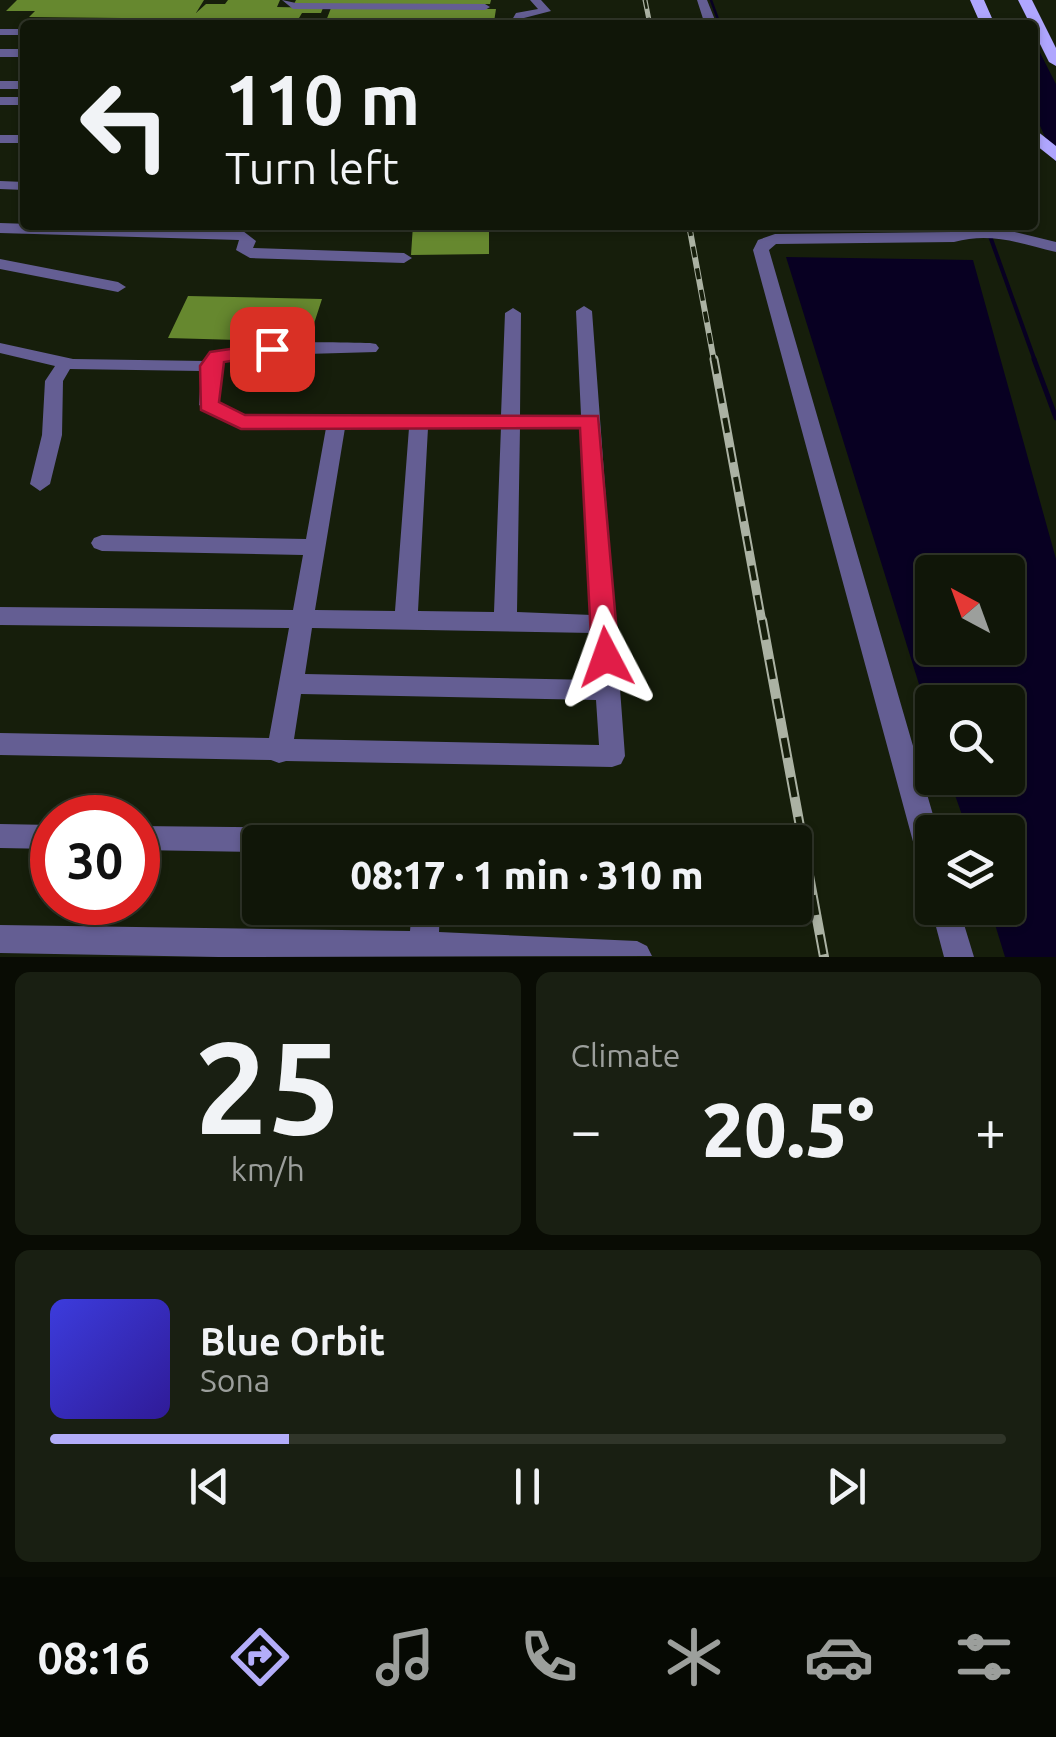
<!DOCTYPE html>
<meta charset="utf-8">
<style>
body{margin:0;font-family:Ubuntu,sans-serif;background:#191f12;color:#f1f3f6;height:100vh;display:flex;flex-direction:column;font-size:38px;white-space:nowrap}
*{box-sizing:border-box;margin:0}
p{font-size:32px;color:#9c9f9c}
.icon{flex:none;width:55px;height:55px;fill:none;stroke:currentColor;stroke-width:2;stroke-linecap:round;stroke-linejoin:round}
.map{position:relative;height:957px;overflow:hidden}
.panel{display:flex;flex-direction:column;gap:15px;padding:15px;background:#090c04;flex:1}
.panel>*{flex:none}
.top-card{position:absolute;left:20px;top:20px;width:1018px;height:210px;border-radius:10px;box-shadow:0 2px 8px #0004,0 0 0 2px #303529;background:#101608;color:#f1f3f6;overflow:hidden}
.needle{width:65px;rotate:319deg}
.fabs{position:absolute;left:915px;top:555px;display:grid;gap:20px}
.fabs a{display:grid;place-items:center;width:110px;height:110px;border-radius:10px;background:#101608;box-shadow:0 2px 8px #0004,0 0 0 2px #303529;font-size:50px}
.speed{position:absolute;left:30px;top:795px;display:flex;gap:20px;font-size:50px;font-weight:700;text-align:center}
.speed>*{display:grid;place-content:center;width:130px;height:130px;border-radius:50%;background:#101608;box-shadow:0 2px 8px #0004,0 0 0 2px #303529;line-height:1}
.speed .limit{border:15px solid #d22;background:#fff;color:#111}
.pin{position:absolute;display:grid;place-items:center;width:85px;height:85px;color:#fff;margin:-42px;border-radius:20px;box-shadow:0 5px 15px #0006}
.me{position:absolute;width:110px;margin:-55px;rotate:356deg;stroke-linejoin:round;filter:drop-shadow(0 0 8px #0008)}
.turn{display:flex;align-items:center;gap:35px;height:210px;padding:0 40px;font-size:45px}
.turn .icon{width:130px;height:130px;stroke-width:2.5}
.turn b{display:block;font-size:70px;line-height:85px}
.big{font-size:75px;font-weight:800;line-height:1.1}
.panel .card{flex:1;display:flex;flex-direction:column;justify-content:center;gap:15px;min-width:0;padding:0 35px;border-radius:15px;background:#191f12}
.panel .dial{align-items:center;gap:0}
.dial b{font-size:130px;line-height:1}
.song{display:flex;align-items:center;gap:30px}
.cover{width:120px;height:120px;border-radius:15px;background:linear-gradient(135deg,hsl(240 70% 55%),hsl(250 70% 35%))}
.played{height:10px;border-radius:5px;background:linear-gradient(90deg,#b3adf9 25%,#303529 25%)}
.keys{display:flex;justify-content:space-around;direction:ltr}
.heat{display:flex;justify-content:space-between;align-items:center;font-size:55px;direction:ltr}
.panel .tiles{flex:1;display:grid;gap:15px;grid-template-columns:1fr 1fr}
.card:last-child{grid-column:span 2}
.trip{position:absolute;left:242px;top:825px;width:570px;height:100px;border-radius:10px;background:#101608;box-shadow:0 2px 8px #0004,0 0 0 2px #303529;font-weight:800;line-height:100px;text-align:center}
.menu{display:flex;height:160px;justify-content:space-around;align-items:center;background:#060903;color:#9c9f9c}
.menu .icon{width:70px;height:70px}
.menu .selected{color:#b3adf9}
.menu b{font-size:45px;color:#f1f3f6}
.map>svg:first-child{display:block}
.water{fill:#080022;fill-rule:evenodd}
.lines{fill:none;stroke-linecap:round;stroke-linejoin:round}
.stream-far2{stroke:#080022;stroke-width:2.5}
.stream-far1{stroke:#080022;stroke-width:4}
.stream{stroke:#080022;stroke-width:5}
.building{fill:#66882f}
.minor{fill:#645e93;fill-rule:evenodd}
.major{fill:#afa6fe;fill-rule:evenodd}
.rail-far3-casing{stroke:#abb2a3;stroke-width:5}
.rail-far2-casing{stroke:#abb2a3;stroke-width:6}
.rail-far1-casing{stroke:#abb2a3;stroke-width:9}
.rail-casing{stroke:#abb2a3;stroke-width:10}
.rail-far3{stroke:#161e0b;stroke-width:2.5;stroke-dasharray:9;stroke-linecap:butt}
.rail-far2{stroke:#161e0b;stroke-width:4;stroke-dasharray:11;stroke-linecap:butt}
.rail-far1{stroke:#161e0b;stroke-width:5;stroke-dasharray:15;stroke-linecap:butt}
.rail{stroke:#161e0b;stroke-width:6;stroke-dasharray:20;stroke-linecap:butt}
.route{fill:#e11d48;stroke:#92132f;stroke-width:2.5}
</style>
<div class="map">
<svg width="1056" height="957" viewBox="0 0 1056 957">
<rect width="100%" height="100%" fill="#161e0b"/>
<path class="water" d="M1032,37L1056,84V162L1033,110Z
M786,257L973,260L1056,559V957H1005L990,908H1008V832H968L949,778H1008V702H932V726ZM1008,572V648H932V572Z"/>
<g class="lines">
<path class="stream-far2" d="M711,0L720,25"/>
<path class="stream-far1" d="M986,225L1035,361"/>
<path class="stream" d="M1034,359L1056,418"/>
</g>
<path class="building" d="M17,0H204L196,13L206,4H225L228,0H280L277,7L323,8L321,13H302L299,18L268,20L154,19L150,25H116L121,18L29,17L35,11H6Z
M296,0H491L490,4H294Z
M331,8L496,9L494,22L326,21Z
M413,225H489V254L411,255Z
M188,296L322,299L308,342L168,338Z"/>
<g class="lines">
<path class="minor" d="M282,0L296,3L485,4L490,7L485,10L293,9Z
M530,0H541L551,11L524,18L521,25H509L516,13L538,9Z
M697,0H707L717,25H705Z
M0,29H25V35H0Z
M0,49H25V57H0Z
M0,81H25V89H0Z
M0,97H25V105H0Z
M0,135H25V143H0Z
M0,181L25,182V190L0,189Z
M0,223L243,231L256,241L253,248L404,253L412,258L404,263L250,258L236,250L239,240L0,233Z
M959,225L1002,229L1056,242V252C1019,243 991,232 954,242L776,244L769,250L938,832H932V873L922,869L918,860L753,250L758,240L775,234L953,232Z
M0,259L118,282L126,287L118,292L0,269Z
M584,306L592,311L625,756L621,764L612,767L286,761L279,763L271,760L0,755V733L269,738L289,628L0,625V607L293,610L303,555L102,551L94,548L91,543L94,538L102,535L306,539L326,428H241L199,405L201,371L70,369L63,381L62,435L50,484L40,491L30,484L42,435L45,381L55,366L0,353V343L73,359L205,361C221,337 338,343 370,343L376,344L379,348L376,352L234,356C213,363 218,383 217,402L244,416L501,415L505,313L513,308L521,313L520,415H581L576,311ZM501,427L494,612L418,611L428,428ZM520,427H582L592,615L517,612ZM345,428H409L395,611L315,610ZM312,628L593,633L595,680L305,674ZM301,694L596,700L599,745L294,739Z
M0,824L52,825V849L0,848Z
M138,826L403,829L413,833L417,842H260V852L138,850Z
M520,829H609L619,833L623,842H507L510,833Z
M932,904V908H959L974,957H944L931,908Z
M412,908H440L439,932L637,941L647,946L652,956L218,957L0,953V925L410,931Z"/>
<path class="major" d="M970,0H984L995,25H981Z
M1018,0H1032L1056,48V66L1049,62Z
M1032,127L1056,146V161L1032,142Z"/>
<g class="rail-far3-casing">
<path id="rail-far3" d="M645,0L650,25"/>
</g>
<g class="rail-far2-casing">
<path id="rail-far2" d="M689,225L714,361"/>
</g>
<g class="rail-far1-casing">
<path id="rail-far1" d="M714,359L762,622"/>
</g>
<g class="rail-casing">
<path id="rail" d="M762,620L824,957"/>
</g>
<use href="#rail-far3" class="rail-far3"/>
<use href="#rail-far2" class="rail-far2"/>
<use href="#rail-far1" class="rail-far1"/>
<use href="#rail" class="rail"/>
</g>
<path class="route" d="M272,343L279,345V353L224,362L219,402L245,415L598,416L619,657L615,664H596L592,657L580,428L241,429L201,410L200,366L210,352Z"/>
</svg>
<div class="fabs">
<a><svg class="needle" viewBox="-14 -14 28 28"><path d="M0-13l5 13h-10z" fill="#e53935"/><path d="M0 13l5-13h-10z" fill="#9c9f9c"/></svg></a>
<a><svg class="icon" aria-label="search" viewBox="0 0 24 24"><circle cx="10" cy="10" r="6"/><path d="M15 15l6 6"/></svg></a>
<a><svg class="icon" aria-label="layers" viewBox="0 0 24 24"><path d="M12 4l9 5-9 5-9-5zM3 14l9 5 9-5"/></svg></a>
</div>
<div class="speed"><div class="limit">30</div></div>
<div class="pin" style="left:272px;top:349px;background:#d93025"><svg class="icon" aria-label="arrive" viewBox="0 0 24 24"><path d="M6 21V4h12l-3 4 3 4H6"/></svg></div>
<svg class="me" style="left:606px;top:657px" viewBox="-20 -20 40 40"><path d="M0-17L14 15 0 8-14 15z" fill="#e11d48" stroke="#fff" stroke-width="4"/></svg>
<div class="trip">08:17 · 1 min · 310 m</div>
<div class="top-card">
<div class="turn"><svg class="icon" aria-label="left" viewBox="0 0 24 24"><path d="M17 20v-9H6M10 6l-5 5 5 5"/></svg><div><b>110 m</b>Turn left</div></div>
</div>
</div>
<section class="panel">
<div class="tiles">
<div class="card dial"><b>25</b><p>km/h</p></div>
<div class="card"><p>Climate</p>
<div class="heat"><a>−</a><b class="big">20.5°</b><a>+</a></div>
</div>
<div class="card">
<div class="song"><i class="cover"></i><div><b>Blue Orbit</b><p>Sona</p></div></div>
<div class="played"></div>
<div class="keys"><svg class="icon" aria-label="previous" viewBox="0 0 24 24"><path d="M18 5L8 12l10 7zM5 5v14"/></svg><svg class="icon" aria-label="pause" viewBox="0 0 24 24"><path d="M8 5v14M16 5v14"/></svg><svg class="icon" aria-label="next" viewBox="0 0 24 24"><path d="M6 5l10 7-10 7zM19 5v14"/></svg></div>
</div>
</div>
</section>
<nav class="menu">
<b>08:16</b>
<svg class="icon selected" aria-label="directions" viewBox="0 0 24 24"><path d="M12 3l9 9-9 9-9-9zM9 14v-3h6M13 9l2 2-2 2"/></svg>
<svg class="icon" aria-label="music" viewBox="0 0 24 24"><path d="M9 18V5l10-2v13"/><circle cx="6" cy="18" r="3"/><circle cx="16" cy="16" r="3"/></svg>
<svg class="icon" aria-label="phone" viewBox="0 0 24 24"><path d="M5 4h4l2 5-3 2q2 4 5 5l2-3 5 2v4C11 20 4 13 5 4z"/></svg>
<svg class="icon" aria-label="climate" viewBox="0 0 24 24"><path d="M12 3v18M4 7l16 10M4 17L20 7"/></svg>
<svg class="icon" aria-label="car" viewBox="0 0 24 24"><path d="M5 17H2v-5l4-1 3-4h7l3 4 3 1v5h-3M9 17h6M6 11h13"/><circle cx="7" cy="17" r="2"/><circle cx="17" cy="17" r="2"/></svg>
<svg class="icon" aria-label="filters" viewBox="0 0 24 24"><path d="M4 7h16M4 17h16"/><circle cx="9" cy="7" r="2"/><circle cx="15" cy="17" r="2"/></svg>
</nav>
